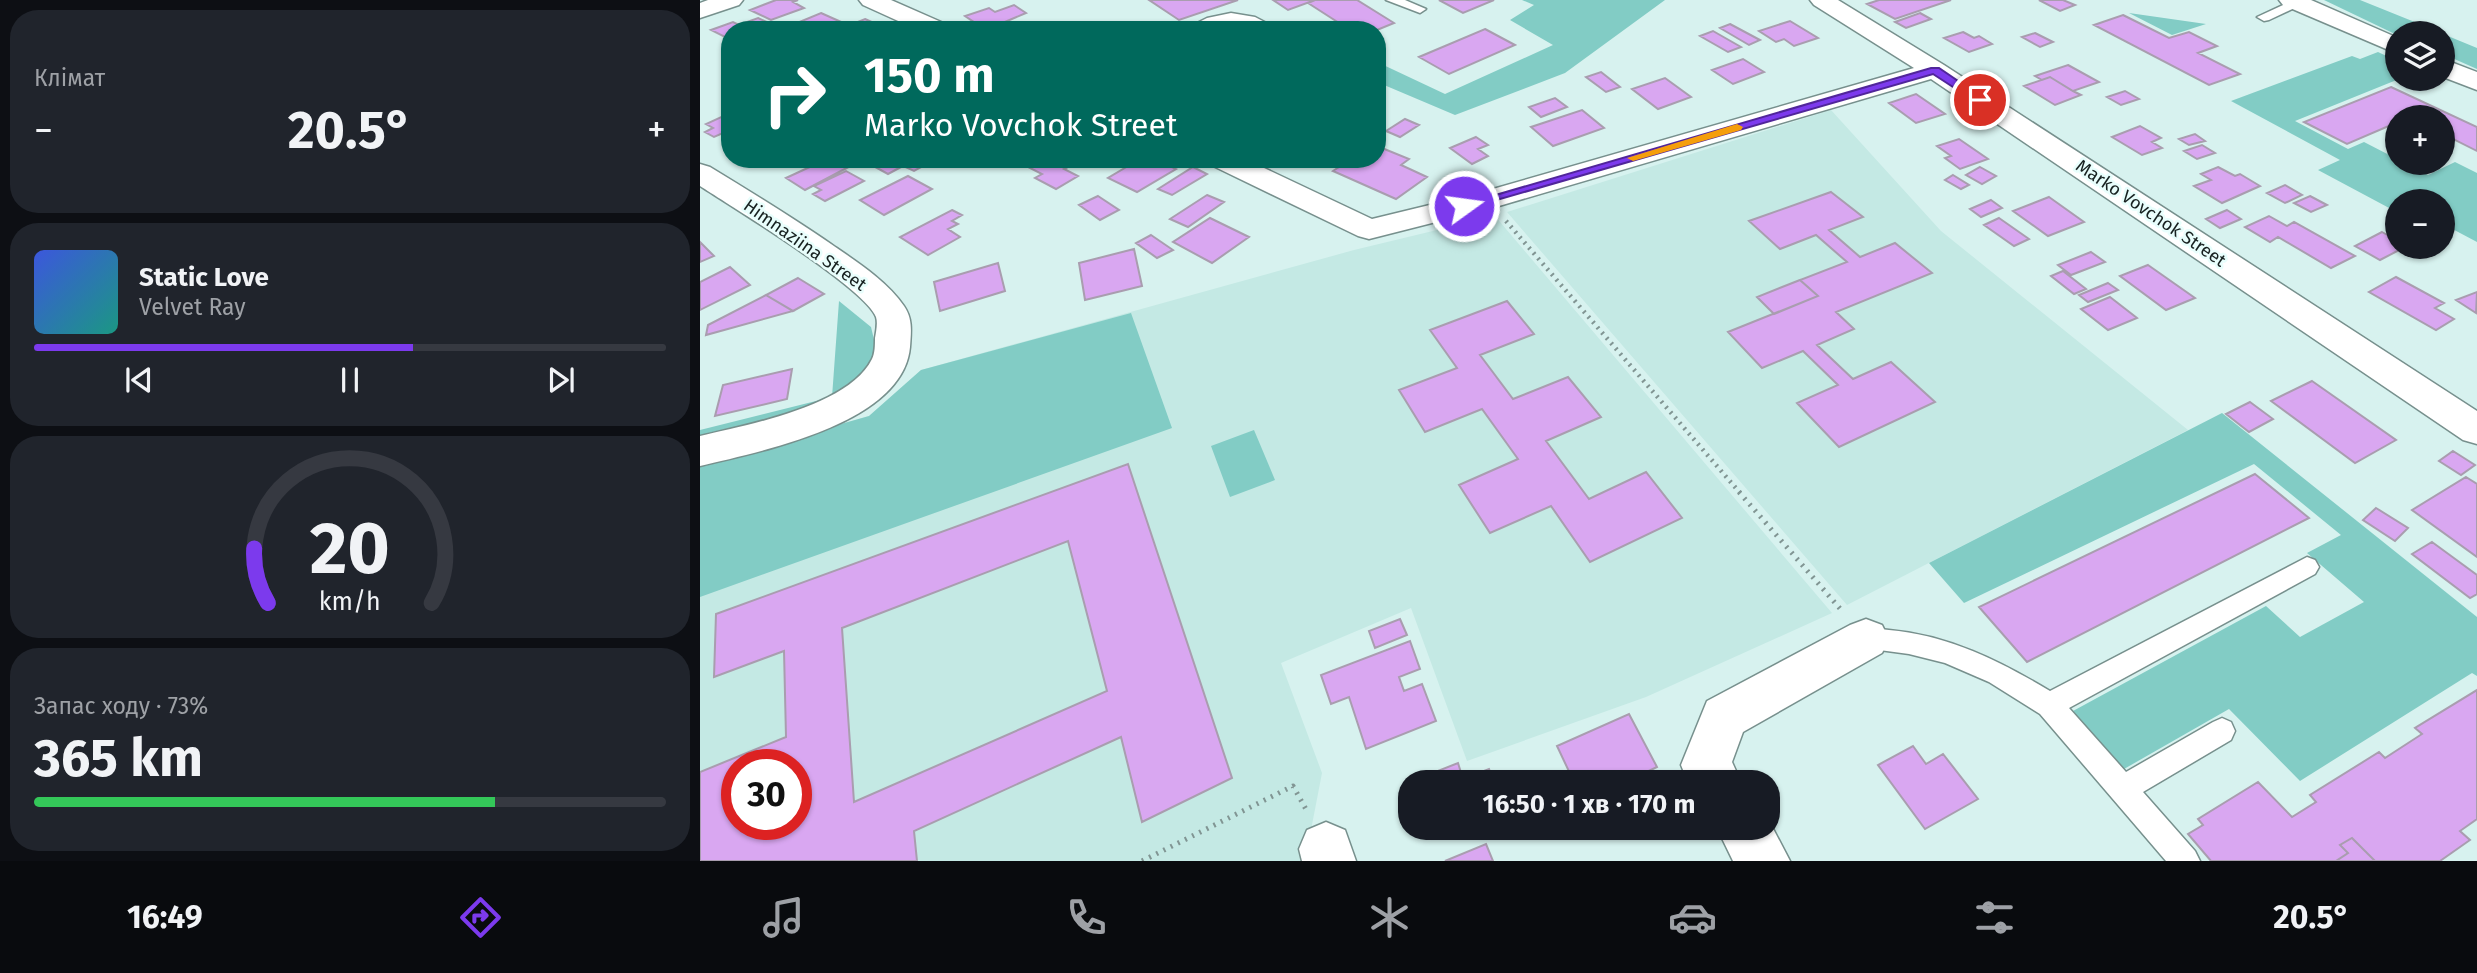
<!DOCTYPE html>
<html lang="uk">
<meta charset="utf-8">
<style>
body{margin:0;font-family:"Fira Sans",sans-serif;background:#20242c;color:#f1f3f6;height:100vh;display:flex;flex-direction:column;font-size:26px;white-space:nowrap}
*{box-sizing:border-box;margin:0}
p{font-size:23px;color:#9ea1a6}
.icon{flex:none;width:38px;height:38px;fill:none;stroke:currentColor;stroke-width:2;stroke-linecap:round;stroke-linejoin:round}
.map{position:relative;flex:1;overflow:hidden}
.drawer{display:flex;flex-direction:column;gap:10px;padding:10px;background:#0d0f14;width:700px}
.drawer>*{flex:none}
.hud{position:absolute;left:21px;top:21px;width:665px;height:147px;border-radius:28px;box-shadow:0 2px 5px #0004;background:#00695c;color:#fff;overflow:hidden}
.buttons{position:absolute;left:1685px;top:21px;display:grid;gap:14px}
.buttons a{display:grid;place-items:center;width:70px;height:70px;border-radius:50%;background:#171b24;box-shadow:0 2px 5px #0004;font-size:35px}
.speed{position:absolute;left:21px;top:749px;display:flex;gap:14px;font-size:35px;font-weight:700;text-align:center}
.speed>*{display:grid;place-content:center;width:91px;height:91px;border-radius:50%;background:#171b24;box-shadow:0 2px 5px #0004;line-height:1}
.speed .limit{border:10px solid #d22;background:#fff;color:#111}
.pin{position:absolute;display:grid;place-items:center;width:60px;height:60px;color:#fff;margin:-30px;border:4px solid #fff;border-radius:50%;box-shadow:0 2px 7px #0007}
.me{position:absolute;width:77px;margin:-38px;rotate:76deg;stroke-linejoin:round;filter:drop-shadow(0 0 5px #0008)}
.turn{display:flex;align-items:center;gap:24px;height:147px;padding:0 28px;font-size:32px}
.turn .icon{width:91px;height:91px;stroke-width:2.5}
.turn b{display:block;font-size:49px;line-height:60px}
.big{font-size:52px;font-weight:700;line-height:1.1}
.drawer .widget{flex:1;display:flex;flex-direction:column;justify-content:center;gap:10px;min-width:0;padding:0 24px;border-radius:28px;background:#20242c}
.drawer .dial{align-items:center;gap:0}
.dial svg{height:182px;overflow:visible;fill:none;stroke:#363941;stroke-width:7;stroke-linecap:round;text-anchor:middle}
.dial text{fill:#f1f3f6;stroke:none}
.song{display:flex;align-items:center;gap:21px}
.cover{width:84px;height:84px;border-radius:10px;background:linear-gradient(135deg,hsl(230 70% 55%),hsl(170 70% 35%))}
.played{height:7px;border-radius:4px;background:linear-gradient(90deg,#7c3aed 60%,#363941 60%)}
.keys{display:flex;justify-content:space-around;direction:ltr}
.heat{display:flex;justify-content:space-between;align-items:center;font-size:38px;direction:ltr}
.charge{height:10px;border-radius:5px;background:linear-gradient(90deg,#34c759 73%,#363941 0)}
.trip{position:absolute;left:698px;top:770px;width:382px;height:70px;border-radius:28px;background:#171b24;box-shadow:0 2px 5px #0004;font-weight:700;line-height:70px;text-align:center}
.dock{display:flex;height:112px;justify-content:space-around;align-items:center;background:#090b0e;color:#9ea1a6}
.dock .icon{width:49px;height:49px}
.dock .selected{color:#7c3aed}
.dock b{font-size:32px;color:#f1f3f6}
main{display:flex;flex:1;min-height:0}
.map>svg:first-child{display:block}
.built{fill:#c4e9e4;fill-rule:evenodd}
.green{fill:#82ccc5}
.building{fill:#d9a7f1;stroke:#a99daf;stroke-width:2;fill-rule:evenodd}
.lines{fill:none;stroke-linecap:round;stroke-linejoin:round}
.service-casing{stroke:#77908d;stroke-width:3}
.minor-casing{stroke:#77908d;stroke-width:3}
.secondary-casing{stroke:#77908d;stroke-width:3}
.path-far1{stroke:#819593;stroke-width:4.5;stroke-dasharray:2 5;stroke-linecap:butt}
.path{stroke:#819593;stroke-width:5;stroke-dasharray:2 6;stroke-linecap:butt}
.service{fill:#fff;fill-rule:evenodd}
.minor{fill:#fff;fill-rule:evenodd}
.secondary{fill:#fff;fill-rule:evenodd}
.route{fill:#7c3aed;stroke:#51269a;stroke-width:2}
.slow{fill:#f59e0b}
.labels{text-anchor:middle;stroke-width:5;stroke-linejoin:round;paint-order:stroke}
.street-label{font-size:18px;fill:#172120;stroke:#e8fefc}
</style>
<main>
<section class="drawer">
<div class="widget"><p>Клімат</p>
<div class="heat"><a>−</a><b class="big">20.5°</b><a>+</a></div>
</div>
<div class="widget">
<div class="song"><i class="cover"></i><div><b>Static Love</b><p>Velvet Ray</p></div></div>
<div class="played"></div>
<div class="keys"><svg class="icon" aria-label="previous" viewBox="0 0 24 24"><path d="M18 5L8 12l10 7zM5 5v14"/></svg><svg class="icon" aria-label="pause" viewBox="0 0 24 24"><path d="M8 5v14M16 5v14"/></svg><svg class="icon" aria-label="next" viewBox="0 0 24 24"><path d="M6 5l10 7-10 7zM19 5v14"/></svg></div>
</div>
<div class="widget dial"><svg viewBox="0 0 100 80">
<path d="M14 69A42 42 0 1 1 86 69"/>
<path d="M14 69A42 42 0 0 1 8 45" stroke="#7c3aed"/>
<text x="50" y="56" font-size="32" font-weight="700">20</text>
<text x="50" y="72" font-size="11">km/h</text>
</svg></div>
<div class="widget"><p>Запас ходу · 73%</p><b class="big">365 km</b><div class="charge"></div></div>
</section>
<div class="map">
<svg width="1777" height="861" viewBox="0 0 1777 861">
<rect width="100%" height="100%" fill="#d7f2ef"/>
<path class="built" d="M1131,110L1241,231L1488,430L1147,605L807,212Z
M795,216L1132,613L946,697L767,761L711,608L581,663L622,773L605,861H0V464L169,416L221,370L654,250ZM37,765H96V824H37Z"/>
<path class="green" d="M822,0H965L865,73L755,115L677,82V62L745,94L853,45L810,20L834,5Z
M1624,0H1660L1742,33L1697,35Z
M1429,13L1506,24L1472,35Z
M1743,34L1777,48V69L1743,54Z
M1678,52L1697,61L1699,79L1595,121L1648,149L1664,142L1697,159L1698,163H1704L1728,175L1755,162L1777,173V242L1743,224V201H1698L1697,206L1691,209L1618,170L1640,160L1531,101L1652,56L1660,59Z
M139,301L171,327L177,352L167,376L122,407L0,439V430L132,397Z
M431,313L472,428L0,597V464L169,416L221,370Z
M1522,413L1777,617V676L1772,673L1600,781L1529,709L1424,769L1373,711L1566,606L1600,637L1664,602L1607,553L1641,535L1554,464L1264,603L1229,563Z
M554,430L575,480L530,497L511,446Z"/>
<path class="building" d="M76,0H98L93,2L104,8L71,20L50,10Z
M449,0H538L479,20Z
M573,0H615L588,10Z
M615,0H657L694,23L677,30H650L608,3Z
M739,0H794L763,13Z
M1179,0H1251L1195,19L1167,4Z
M1339,0H1363L1375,5L1360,11Z
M314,5L326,13L286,30L265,16L289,8L295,12Z
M121,13L139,21L117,30L85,28Z
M1220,13L1231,19L1206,28L1195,22Z
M1423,15L1469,38L1489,32L1517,46L1498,53L1540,74L1509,85L1394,25Z
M58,18L69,23L52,30H30V37L27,38L11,30L33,22L39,25Z
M165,19L174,23L158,30H138Z
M1090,21L1118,38L1094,46L1084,39L1076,42L1059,31Z
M333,23L344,29L359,23L371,30H315Z
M1030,24L1060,40L1049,45L1020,28Z
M785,29L815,45L749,74L719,57Z
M1013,31L1041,47L1028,52L1000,36Z
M1263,32L1274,38L1279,36L1292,44L1269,52L1244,38Z
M1335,33L1353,42L1340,47L1322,37Z
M1043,59L1064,72L1033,84L1012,70Z
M1368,65L1399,82L1373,91L1350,77L1342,80L1335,76Z
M901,72L920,87L906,92L886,77Z
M1350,77L1373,91L1381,95L1355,105L1324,86Z
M965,78L991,97L958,109L932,89Z
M1691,87L1777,127V151L1743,134V117H1698V122L1647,144L1604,122Z
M1425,91L1439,99L1421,105L1407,97Z
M1216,94L1245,114L1216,123L1189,103Z
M855,98L867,107L841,117L829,107Z
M882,110L904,128L853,146L831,127Z
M30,113V130L14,137L5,132L13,128L6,124Z
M705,119L719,125L700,137L686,131Z
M1440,126L1461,138L1452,142L1462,148L1442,155L1412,137Z
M1495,134L1505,141L1489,145L1479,139Z
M776,137L788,145L778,149L788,156L772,164L750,148Z
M1259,139L1288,159L1260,169L1245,158L1251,156L1237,146Z
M1502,145L1515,153L1497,159L1484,151Z
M677,146L709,159L701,165L727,177L696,199L633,171L651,159H677Z
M127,159H154L158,162L105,190L86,178Z
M171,159H216L188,174L166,162Z
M216,159H236L214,171L203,166Z
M343,159H357L370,166L364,169L378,176L356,189L335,178L342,174L328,167Z
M440,159H455L476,169L437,192L408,178Z
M493,167L507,174L472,195L458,189Z
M1280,167L1296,176L1282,184L1266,175Z
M1518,167L1535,176L1540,174L1560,186L1522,203L1494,186L1511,180L1501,174Z
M146,171L164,181L125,201L113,194L121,190L114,186Z
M1253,175L1269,185L1261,189L1245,180Z
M208,176L232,189L184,215L160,200Z
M1585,185L1602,195L1585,203L1567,193Z
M1131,192L1163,217L1129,230L1160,257L1195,243L1232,273L1136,312L1154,329L1117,345L1153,379L1191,362L1235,402L1139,447L1097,403L1138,385L1103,351L1062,368L1028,332L1118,296L1100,280L1147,262L1116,235L1080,249L1049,221Z
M507,195L524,202L488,227L470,219Z
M398,196L419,210L400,220L379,205Z
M1610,196L1627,205L1611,212L1594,203Z
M1349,197L1384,222L1348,236L1313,211Z
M1291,200L1302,208L1281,217L1270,209Z
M252,210L262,215L252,221L258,224L248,229L260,237L228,255L200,237Z
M1527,210L1541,219L1520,228L1506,219Z
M1569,216L1587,226L1594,222L1655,256L1631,268L1578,237L1570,242L1545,227Z
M510,218L549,237L512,263L473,242Z
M1299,218L1329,239L1314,246L1284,225Z
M1682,232L1698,241V247H1705L1680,260L1655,246Z
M451,235L473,250L457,258L436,243Z
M0,242L14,256L0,262Z
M434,249L442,286L385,300L379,263Z
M1391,252L1405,262L1371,275L1358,265Z
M298,263L305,291L240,311L234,282Z
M1448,265L1495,298L1466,310L1420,276Z
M30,267L50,285L0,310V282Z
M1363,271L1386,289L1374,294L1351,276Z
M1696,277L1744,303L1735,308L1754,319L1736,330L1669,292Z
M98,278L124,294L93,311L66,295Z
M1100,280L1118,296L1074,314L1057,297Z
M1408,283L1418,290L1388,302L1379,295Z
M1777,292L1776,313L1756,300Z
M66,295L93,311L6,335L8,325Z
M1410,297L1437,318L1408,330L1381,309Z
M807,301L834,334L780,355L813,399L868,377L901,417L846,441L889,499L946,472L982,518L890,562L851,506L790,533L759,485L818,459L782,409L725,432L699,390L757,368L730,330Z
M92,369L87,399L15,416L23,385Z
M1612,381L1696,440L1655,463L1571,401Z
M1550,402L1573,419L1549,432L1526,414Z
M1753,451L1775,465L1761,475L1739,461Z
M428,464L532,778L442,822L421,737L214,831L217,861H0V772L86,737L84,651L14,677L16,614ZM368,541L407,691L154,802L142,628ZM37,765H96V824H37Z
M1555,474L1609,518L1327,662L1279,607Z
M1766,477L1777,484V557L1712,510Z
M1676,508L1708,528L1695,541L1663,520Z
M1732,542L1777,575V594L1770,598L1712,554Z
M700,619L707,635L675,648L669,631Z
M710,641L720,669L699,677L704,691L722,684L736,721L666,749L649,697L631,704L621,675Z
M1777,690V819L1760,831L1770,840L1740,861H1675L1652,838L1640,845L1648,853L1636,861H1511L1488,834L1503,825L1498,819L1558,782L1592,817L1616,802L1610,795L1679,752L1685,758L1722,734L1715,728Z
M929,714L957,767L926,782H900L897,778L888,782H874L857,746Z
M1213,746L1226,764L1243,754L1278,799L1225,829L1178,765Z
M758,763L763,779L789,769L794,782H732L730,774Z
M1652,838L1675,861H1636L1648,853L1640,845Z
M786,844L793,861H745Z"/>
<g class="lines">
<g class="service-casing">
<path id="service" d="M686,0H705L726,9L720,13Z
M1594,0H1604L1605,3L1569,20L1564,21L1557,17Z
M531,13L555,17L580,30H562L546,23L531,21L501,30H483L507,18Z
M1607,557L1615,560L1619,567L1615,574L1369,708L1426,772L1513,722L1522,718L1531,722L1535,731L1531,740L1443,792L1495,851L1500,861H1466L1340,714L1289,682L1245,663L1209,654L1157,647L1154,639L1157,631C1168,627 1178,629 1189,630C1248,635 1300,661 1350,691Z"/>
</g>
<g class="minor-casing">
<path id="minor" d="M8,0H43L39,5L0,18V3Z
M159,0H191L248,25L251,30H218L163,5Z
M1110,0H1138L1244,65L1777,411V444L1763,440L1231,79L799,206L669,239L658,236L511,165L507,159H545L672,219L779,193L1214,68L1114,5Z
M0,164L10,167C51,192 92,217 131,244C157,262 186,280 204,306C213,319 211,332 210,347C203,424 61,451 0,466V436C47,425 149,406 172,359C175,353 175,345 175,338C176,332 178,323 176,317C165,288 31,206 0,186Z
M1166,619L1182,625L1189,639L1182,653L1043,732L1032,762L1041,782H988L981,765L1007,701L1150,625Z
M1068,819L1090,861H1033L1017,828H1068Z
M626,822L645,830L656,861H602L599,849L607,830Z"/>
</g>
<g class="secondary-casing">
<path id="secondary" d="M1579,0H1611L1698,38V54L1583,5Z
M1743,59L1777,72V90L1743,77Z"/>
</g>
<path class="path-far1" d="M806,221L1041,494"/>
<path class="path" d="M1039,492L1143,612
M442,861L593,786L607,811"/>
<use href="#service" class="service"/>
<use href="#minor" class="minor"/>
<use href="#secondary" class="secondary"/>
</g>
<path class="route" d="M1231,68H1239L1286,100L1276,102L1233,74L769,208H760L758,206Z"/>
<path class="slow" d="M1037,124L1043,127L1041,130L933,161L927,158Z"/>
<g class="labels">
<g class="street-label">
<text transform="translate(1451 213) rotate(34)" y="6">Marko Vovchok Street</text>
<text transform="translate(105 245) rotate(35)" y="6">Himnaziina Street</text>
</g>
</g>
</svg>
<div class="buttons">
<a><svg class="icon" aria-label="layers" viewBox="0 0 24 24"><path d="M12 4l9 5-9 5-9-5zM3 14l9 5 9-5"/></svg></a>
<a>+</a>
<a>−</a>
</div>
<div class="speed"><div class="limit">30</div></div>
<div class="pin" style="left:1280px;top:100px;background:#d93025"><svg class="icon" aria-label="arrive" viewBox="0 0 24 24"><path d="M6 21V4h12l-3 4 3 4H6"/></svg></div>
<svg class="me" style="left:764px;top:206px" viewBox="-20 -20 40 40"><circle r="17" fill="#7c3aed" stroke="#fff" stroke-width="3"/><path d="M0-11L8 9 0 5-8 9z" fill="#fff"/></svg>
<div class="trip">16:50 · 1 хв · 170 m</div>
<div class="hud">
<div class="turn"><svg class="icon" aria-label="right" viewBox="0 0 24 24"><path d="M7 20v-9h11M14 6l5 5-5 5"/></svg><div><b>150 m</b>Marko Vovchok Street</div></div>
</div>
</div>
</main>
<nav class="dock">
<b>16:49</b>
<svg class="icon selected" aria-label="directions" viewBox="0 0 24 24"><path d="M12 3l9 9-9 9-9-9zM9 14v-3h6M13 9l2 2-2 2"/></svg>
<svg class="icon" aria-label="music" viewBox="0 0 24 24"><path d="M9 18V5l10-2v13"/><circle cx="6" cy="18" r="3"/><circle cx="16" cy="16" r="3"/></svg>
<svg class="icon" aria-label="phone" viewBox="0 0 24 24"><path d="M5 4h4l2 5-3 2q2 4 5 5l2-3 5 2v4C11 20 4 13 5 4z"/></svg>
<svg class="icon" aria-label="climate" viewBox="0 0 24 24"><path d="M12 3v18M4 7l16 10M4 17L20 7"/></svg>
<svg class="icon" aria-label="car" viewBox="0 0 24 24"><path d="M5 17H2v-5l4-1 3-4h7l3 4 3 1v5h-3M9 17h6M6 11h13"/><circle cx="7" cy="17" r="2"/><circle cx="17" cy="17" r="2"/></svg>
<svg class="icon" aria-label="filters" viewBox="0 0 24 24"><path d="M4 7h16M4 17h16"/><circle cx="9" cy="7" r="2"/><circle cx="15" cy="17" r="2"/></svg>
<b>20.5°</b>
</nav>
